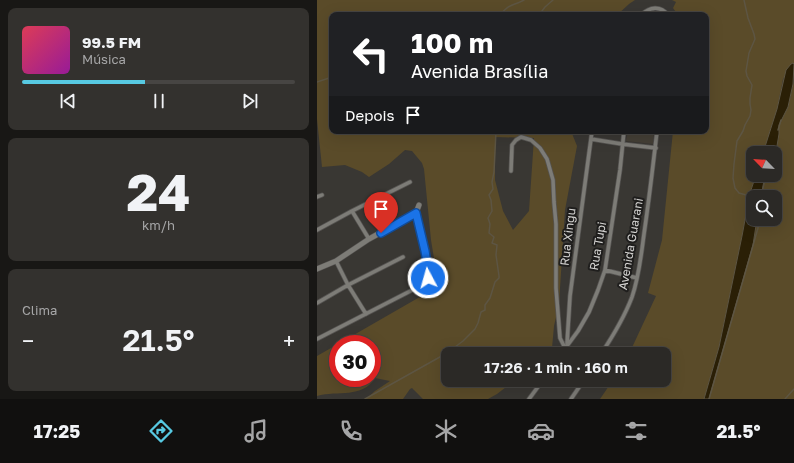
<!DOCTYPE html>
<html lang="pt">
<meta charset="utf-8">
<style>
body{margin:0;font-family:"Golos Text",sans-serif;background:#33312e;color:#f1f3f6;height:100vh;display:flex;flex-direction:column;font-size:15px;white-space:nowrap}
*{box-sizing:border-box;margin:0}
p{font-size:13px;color:#a6a6a7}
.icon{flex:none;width:22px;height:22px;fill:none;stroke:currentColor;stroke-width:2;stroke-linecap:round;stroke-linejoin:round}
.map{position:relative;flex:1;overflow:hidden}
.side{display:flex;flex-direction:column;gap:8px;padding:8px;background:#181715;width:317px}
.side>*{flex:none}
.top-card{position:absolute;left:12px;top:12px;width:380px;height:122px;border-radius:8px;box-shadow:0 4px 16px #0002,0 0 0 1px #474543;background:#202124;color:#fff;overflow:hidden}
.needle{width:26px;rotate:295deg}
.tools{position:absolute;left:429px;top:146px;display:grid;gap:8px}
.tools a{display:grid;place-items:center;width:36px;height:36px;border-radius:8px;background:#2b2926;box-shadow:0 4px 16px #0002,0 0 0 1px #474543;font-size:20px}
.speed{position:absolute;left:12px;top:335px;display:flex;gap:8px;font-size:20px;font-weight:700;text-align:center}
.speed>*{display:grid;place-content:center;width:52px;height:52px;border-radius:50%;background:#2b2926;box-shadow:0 4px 16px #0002,0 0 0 1px #474543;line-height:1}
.speed .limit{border:6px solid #d22;background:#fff;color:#111}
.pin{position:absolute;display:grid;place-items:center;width:34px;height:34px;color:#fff;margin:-41px -17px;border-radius:50% 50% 50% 0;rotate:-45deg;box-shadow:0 0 4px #0007}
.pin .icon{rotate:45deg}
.me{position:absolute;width:44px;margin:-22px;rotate:354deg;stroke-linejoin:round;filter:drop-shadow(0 0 3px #0008)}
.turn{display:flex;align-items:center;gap:14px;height:84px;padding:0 16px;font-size:18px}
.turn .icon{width:52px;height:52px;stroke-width:2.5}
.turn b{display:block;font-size:28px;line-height:34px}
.then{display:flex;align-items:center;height:38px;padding:0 16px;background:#0003;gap:8px;font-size:15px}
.big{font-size:30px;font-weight:600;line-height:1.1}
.side .card{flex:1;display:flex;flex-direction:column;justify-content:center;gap:6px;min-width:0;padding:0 14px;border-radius:8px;background:#33312e}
.side .dial{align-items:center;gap:0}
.dial b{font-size:52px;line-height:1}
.song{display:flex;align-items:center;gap:12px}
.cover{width:48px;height:48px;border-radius:6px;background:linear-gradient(135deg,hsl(350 70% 55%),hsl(300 70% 35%))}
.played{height:4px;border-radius:2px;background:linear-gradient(90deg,#57c9e2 45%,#474543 45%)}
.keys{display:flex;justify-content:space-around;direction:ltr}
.heat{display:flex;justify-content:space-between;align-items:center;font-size:22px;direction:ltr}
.trip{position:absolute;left:124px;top:347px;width:230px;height:40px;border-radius:8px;background:#2b2926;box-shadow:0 4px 16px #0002,0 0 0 1px #474543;font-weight:600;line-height:40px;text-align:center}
.dock{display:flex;height:64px;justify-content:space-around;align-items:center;background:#11100f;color:#a6a6a7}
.dock .icon{width:28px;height:28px}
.dock .selected{color:#57c9e2}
.dock b{font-size:18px;color:#f1f3f6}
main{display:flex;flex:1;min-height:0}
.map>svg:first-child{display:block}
.built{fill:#443f36}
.green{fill:#5a4b29;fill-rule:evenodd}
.water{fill:#2a1f06;stroke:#5d5543}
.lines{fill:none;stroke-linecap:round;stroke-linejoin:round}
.stream{stroke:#5d5543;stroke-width:1.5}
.street-casing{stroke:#565452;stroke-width:5}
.secondary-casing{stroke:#565452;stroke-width:6}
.street{stroke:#7d7c77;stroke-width:3.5}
.secondary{stroke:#7d7c77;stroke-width:5}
.route-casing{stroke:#114b97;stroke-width:10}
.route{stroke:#1a73e8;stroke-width:7}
.labels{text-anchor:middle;stroke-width:4;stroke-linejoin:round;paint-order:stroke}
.street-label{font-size:12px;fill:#d4d3d1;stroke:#1f1e1d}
</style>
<main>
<section class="side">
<div class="card">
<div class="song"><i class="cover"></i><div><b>99.5 FM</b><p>Música</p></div></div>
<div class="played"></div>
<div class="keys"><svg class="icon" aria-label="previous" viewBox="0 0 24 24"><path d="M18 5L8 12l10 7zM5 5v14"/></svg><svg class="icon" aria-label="pause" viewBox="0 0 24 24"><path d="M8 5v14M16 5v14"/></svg><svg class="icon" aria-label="next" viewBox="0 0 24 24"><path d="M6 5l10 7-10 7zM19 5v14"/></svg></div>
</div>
<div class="card dial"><b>24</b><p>km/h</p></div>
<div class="card"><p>Clima</p>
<div class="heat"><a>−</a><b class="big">21.5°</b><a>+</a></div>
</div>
</section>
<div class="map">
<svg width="477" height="399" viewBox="0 0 477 399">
<rect width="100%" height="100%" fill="#393733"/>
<path class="built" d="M311,131H337L336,144L309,141Z"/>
<path class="green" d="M0,0H318L312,4L300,15H15V131H254L260,146L248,210L242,304L237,326L235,348L233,354H131V380H198L180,394L171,399H106L95,388L93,389L86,399H49L58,391L73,381L58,378C45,399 21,390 0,396V356L21,344V378H55V344H21L101,298L119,290L121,283L114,240L107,169L105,163L95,151L88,150L72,164L52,177L45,172L28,165L5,167L0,119ZM178,137L217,138L212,211L196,230L186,211L178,180Z
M355,0H477V64L476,63L466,79L460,109L446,153H436V175H439L433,193L425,236L402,347L387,399H283L296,380H347V354H312L339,296L331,293L345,240L356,131H389V15H361L356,8L359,2Z
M477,81V399H392L436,245L440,219H458V197H444L448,175H458V153H457L460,146L462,134V125L471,107Z"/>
<path class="water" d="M476,63L477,64L476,84L471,107L462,125V134L460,146L457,153H446L460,109L469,70L474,64Z
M439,175H448L444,197H436V219H440L436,245L392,399H387L402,347L425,236L433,193Z"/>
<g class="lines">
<path class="stream" d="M427,0L431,18L437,34L438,39L432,53L429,71L430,76L435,85L433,98V104L434,110L433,116L428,125L426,131L420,141L417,164L416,178L418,188L422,193L436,197
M183,15C191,4 196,6 207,0
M222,15L228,7L236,0
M0,82L15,77
M461,130L464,120
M444,197L449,175
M48,399L130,353L146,341L158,329L161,323L164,312L168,310V305L173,298L178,282L182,278V276L179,255L180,245L175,243L177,237L172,233L173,224L171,218L175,211L174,200L172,195L176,189L175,182L177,172L179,131
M392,399L441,228L442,219
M468,399L477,389"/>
<g class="street-casing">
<path id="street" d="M324,15C333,7 343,5 351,15
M274,139L305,144L339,148
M194,171L195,145L199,140L204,137L214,140L223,148L230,159L236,180L237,202L239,224V288L243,338L248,348
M0,197L5,195
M35,211L52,239
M0,230L35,211L93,182
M19,261L31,285L49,314
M288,270L320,278
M0,303L31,285L86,257
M0,339L107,284L111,278L112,274L108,251L99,213
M250,344L253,296L275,131
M244,354L261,331L272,312L281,290L288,270L303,170L307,131
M284,354C296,336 307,318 315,297C322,277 324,256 327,234C332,200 336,166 340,131
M212,399L226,380
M254,399L267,380"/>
</g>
<g class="secondary-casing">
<path id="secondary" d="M0,269L19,261L52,239L99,213L102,205"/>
</g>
<use href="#street" class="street"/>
<use href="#secondary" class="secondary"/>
</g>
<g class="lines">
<g class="route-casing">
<path id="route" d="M64,233L99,213L108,251L112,274L111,278"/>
</g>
<use href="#route" class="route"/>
</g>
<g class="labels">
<g class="street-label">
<text transform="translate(251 237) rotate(-83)" y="4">Rua Xingu</text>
<text transform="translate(314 244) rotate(-80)" y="4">Avenida Guarani</text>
<text transform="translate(281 246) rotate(-80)" y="4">Rua Tupi</text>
</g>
</g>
</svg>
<div class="tools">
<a><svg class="needle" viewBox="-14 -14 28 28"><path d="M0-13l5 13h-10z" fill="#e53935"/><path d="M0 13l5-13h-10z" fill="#a6a6a7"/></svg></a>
<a><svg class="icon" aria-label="search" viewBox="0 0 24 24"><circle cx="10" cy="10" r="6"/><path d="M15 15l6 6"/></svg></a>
</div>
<div class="speed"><div class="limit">30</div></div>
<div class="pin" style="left:64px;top:233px;background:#d93025"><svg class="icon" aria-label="arrive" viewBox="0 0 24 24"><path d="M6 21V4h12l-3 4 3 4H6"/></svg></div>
<svg class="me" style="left:111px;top:278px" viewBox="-20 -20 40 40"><circle r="17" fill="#1a73e8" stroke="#fff" stroke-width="3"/><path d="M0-11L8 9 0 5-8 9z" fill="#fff"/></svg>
<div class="trip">17:26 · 1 min · 160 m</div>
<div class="top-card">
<div class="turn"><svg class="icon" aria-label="left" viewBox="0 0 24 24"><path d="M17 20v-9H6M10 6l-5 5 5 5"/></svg><div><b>100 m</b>Avenida Brasília</div></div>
<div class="then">Depois<svg class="icon" aria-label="arrive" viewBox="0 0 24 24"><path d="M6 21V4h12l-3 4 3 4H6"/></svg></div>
</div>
</div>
</main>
<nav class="dock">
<b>17:25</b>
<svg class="icon selected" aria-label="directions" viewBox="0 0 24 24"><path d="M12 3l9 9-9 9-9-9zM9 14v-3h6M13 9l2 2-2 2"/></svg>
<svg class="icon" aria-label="music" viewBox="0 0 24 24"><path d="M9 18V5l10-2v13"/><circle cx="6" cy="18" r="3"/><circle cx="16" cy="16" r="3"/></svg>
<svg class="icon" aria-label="phone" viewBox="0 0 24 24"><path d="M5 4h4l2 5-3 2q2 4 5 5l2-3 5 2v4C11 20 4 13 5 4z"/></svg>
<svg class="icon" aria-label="climate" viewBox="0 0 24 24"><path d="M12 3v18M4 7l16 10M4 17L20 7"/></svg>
<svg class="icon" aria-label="car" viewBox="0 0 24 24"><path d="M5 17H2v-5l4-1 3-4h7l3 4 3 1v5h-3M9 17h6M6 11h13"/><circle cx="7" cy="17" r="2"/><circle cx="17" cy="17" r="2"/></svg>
<svg class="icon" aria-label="filters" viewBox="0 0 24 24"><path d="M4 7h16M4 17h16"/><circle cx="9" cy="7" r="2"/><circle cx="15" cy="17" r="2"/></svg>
<b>21.5°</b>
</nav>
